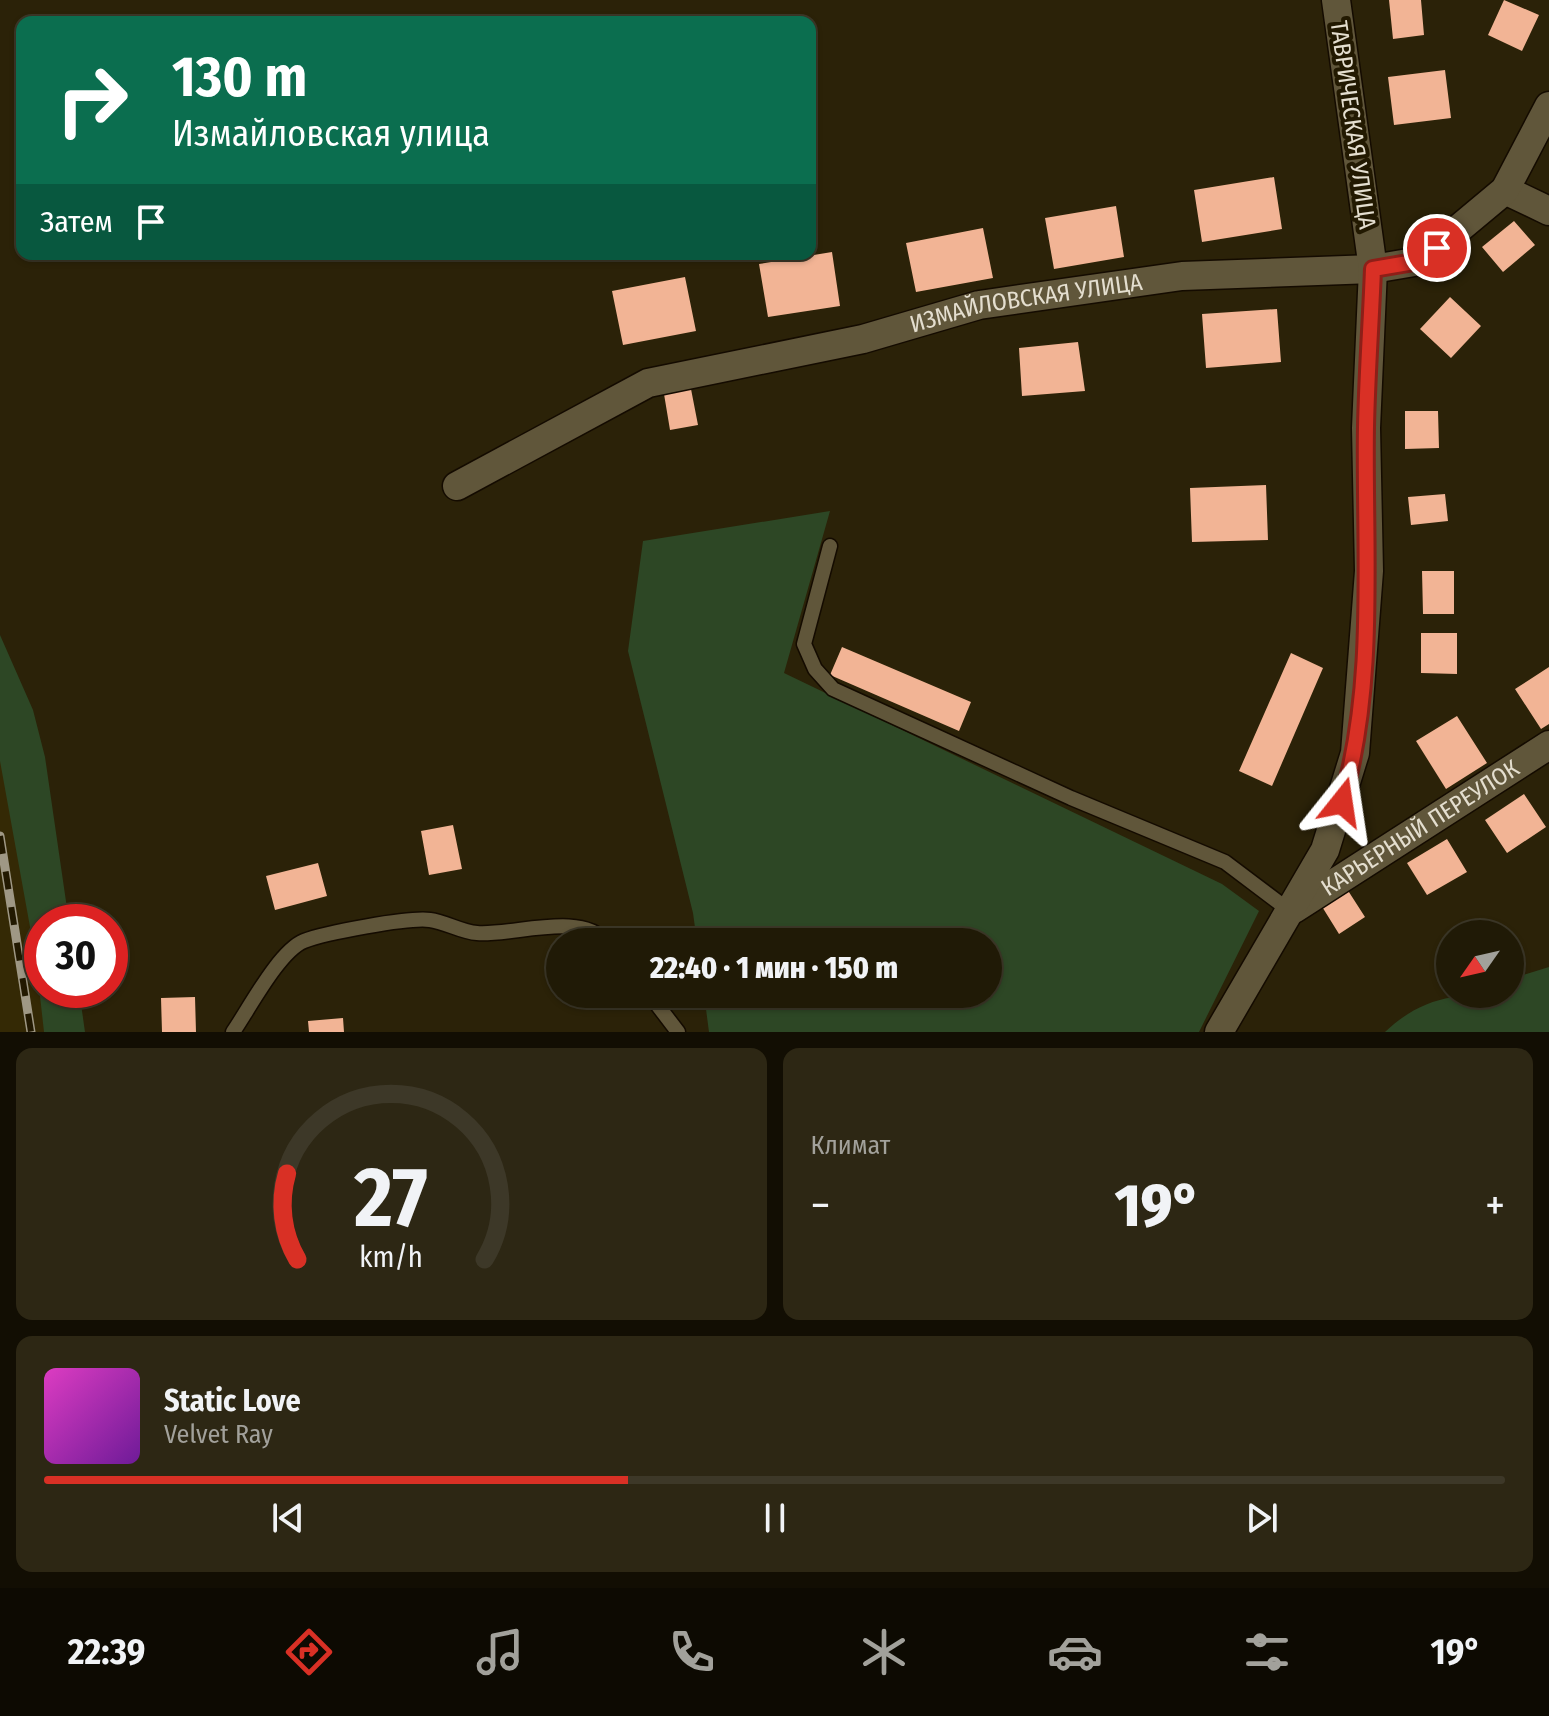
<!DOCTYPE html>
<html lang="ru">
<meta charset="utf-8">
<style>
body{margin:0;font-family:"Fira Sans Condensed",sans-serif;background:#2d2714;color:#f1f3f6;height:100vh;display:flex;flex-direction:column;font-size:30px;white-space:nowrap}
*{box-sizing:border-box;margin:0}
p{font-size:26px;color:#a2a19b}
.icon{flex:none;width:44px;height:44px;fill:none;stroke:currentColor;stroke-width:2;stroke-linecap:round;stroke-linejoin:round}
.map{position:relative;height:1032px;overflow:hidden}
.details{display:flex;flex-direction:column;gap:16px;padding:16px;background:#120e03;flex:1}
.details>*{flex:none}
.banner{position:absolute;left:16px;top:16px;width:800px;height:244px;border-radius:16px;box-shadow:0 2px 6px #0004,0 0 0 2px #3d3828;background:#0b6e4f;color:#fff;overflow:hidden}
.needle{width:52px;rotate:236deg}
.buttons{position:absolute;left:1436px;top:920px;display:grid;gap:16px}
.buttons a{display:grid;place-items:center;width:88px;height:88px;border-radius:50%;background:#201a06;box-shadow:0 2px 6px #0004,0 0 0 2px #3d3828;font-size:40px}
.speed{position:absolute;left:24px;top:904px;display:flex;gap:16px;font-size:40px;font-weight:700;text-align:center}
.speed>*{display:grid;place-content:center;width:104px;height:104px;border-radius:50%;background:#201a06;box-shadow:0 2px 6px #0004,0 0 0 2px #3d3828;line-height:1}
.speed .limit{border:12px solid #d22;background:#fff;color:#111}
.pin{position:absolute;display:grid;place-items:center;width:68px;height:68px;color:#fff;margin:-34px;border:4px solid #fff;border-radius:50%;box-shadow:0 2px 8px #0007}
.me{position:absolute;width:88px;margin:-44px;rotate:15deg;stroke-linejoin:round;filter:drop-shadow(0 0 6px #0008)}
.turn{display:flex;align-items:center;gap:28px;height:168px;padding:0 24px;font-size:36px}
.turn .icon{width:104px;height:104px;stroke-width:2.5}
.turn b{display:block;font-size:56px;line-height:68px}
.then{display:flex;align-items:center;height:76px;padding:0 24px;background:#0003;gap:16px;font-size:30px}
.big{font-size:60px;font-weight:800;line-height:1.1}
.details .widget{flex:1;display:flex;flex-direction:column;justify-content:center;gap:12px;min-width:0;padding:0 28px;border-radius:16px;background:#2d2714}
.details .dial{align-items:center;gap:0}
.dial svg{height:208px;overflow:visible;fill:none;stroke:#3d3828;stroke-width:7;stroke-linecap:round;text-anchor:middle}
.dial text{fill:#f1f3f6;stroke:none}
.song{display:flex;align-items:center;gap:24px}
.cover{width:96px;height:96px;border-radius:12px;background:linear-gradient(135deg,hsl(310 70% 55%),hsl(280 70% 35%))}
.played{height:8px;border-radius:4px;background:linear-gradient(90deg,#d93025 40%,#3d3828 40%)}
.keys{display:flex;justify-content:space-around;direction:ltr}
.heat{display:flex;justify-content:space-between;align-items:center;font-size:44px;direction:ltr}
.details .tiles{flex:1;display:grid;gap:16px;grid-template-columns:1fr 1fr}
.widget:last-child{grid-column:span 2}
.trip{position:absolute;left:546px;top:928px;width:456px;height:80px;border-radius:40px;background:#201a06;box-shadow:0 2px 6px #0004,0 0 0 2px #3d3828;font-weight:800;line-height:80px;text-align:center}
.dock{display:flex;height:128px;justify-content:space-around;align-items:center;background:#0d0a02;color:#a2a19b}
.dock .icon{width:56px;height:56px}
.dock .on{color:#d93025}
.dock b{font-size:36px;color:#f1f3f6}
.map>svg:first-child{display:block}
.built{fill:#342905}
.green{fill:#2d4725}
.building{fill:#f2b495}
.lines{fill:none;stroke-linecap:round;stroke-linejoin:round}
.service-casing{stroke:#140b00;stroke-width:17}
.minor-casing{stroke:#140b00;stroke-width:31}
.service{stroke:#60563a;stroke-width:14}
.minor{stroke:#60563a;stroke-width:28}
.rail-casing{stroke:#9f9885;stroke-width:9}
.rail{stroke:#221901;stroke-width:6;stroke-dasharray:18;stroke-linecap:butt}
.route-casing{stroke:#8d1f18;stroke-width:20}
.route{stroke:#d93025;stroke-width:14}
.labels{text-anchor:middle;stroke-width:8;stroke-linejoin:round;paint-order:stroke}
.street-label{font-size:24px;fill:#e4decf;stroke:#221901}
</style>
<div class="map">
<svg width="1549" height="1032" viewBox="0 0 1549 1032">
<rect width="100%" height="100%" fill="#2b2208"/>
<path class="built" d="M0,685L42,922V990L78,1032H0Z"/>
<path class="green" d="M830,511L784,673L1222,884L1259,911L1199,1032H709L704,994H988V942H697L693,913L628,651L643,541Z
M0,635L33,710L45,757L69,922H42V990H79L85,1032H44L36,960L0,761Z
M1549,967V1032H1385C1424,995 1459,994 1510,994V979Z"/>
<path class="building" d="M1389,0H1421L1424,35L1393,39Z
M1504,0L1539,15L1522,51L1488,35Z
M1445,70L1451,118L1394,125L1388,77Z
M1274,177L1282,229L1202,242L1194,190Z
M1116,206L1124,257L1054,269L1045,218Z
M1514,221L1535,245L1503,272L1482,247Z
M983,228L993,278L916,292L906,243Z
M832,252L840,306L768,317L759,264Z
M685,277L696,331L623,345L612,291Z
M1450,297L1481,326L1451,358L1420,329Z
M1277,309L1281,362L1206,368L1202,314Z
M1078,342L1085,391L1022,396L1019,348Z
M691,389L698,425L670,430L664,394Z
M1405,411H1438L1439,448L1405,449Z
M1266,485L1268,540L1192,542L1190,488Z
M1445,494L1448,521L1411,525L1408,497Z
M1422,571H1454V614H1423Z
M1421,633H1457V674L1421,673Z
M842,647L971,702L959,731L830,675Z
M1291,653L1323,668L1272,786L1239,771Z
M1549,667V724L1541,729L1515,689Z
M1457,716L1487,763L1446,789L1416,741Z
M1524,794L1546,827L1507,853L1485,820Z
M453,825L462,869L429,875L421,831Z
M1447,839L1467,872L1427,895L1407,863Z
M318,863L327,896L275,910L266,876Z
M1347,889L1365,917L1339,934L1321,905Z
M195,997L196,1032H162L161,998Z
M343,1018L344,1032H309L308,1021Z"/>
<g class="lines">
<g class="service-casing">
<path id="service" d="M830,546L804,644L815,669L833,689L1071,798L1225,862L1290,911
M649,994L678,1032
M233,1032C249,1009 279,951 304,941C324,933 409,917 430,920C446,922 461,932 477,933C513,936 581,911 606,942"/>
</g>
<g class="minor-casing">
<g id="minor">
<path d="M1505,190L1549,211"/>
<path id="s1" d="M457,486L648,383L863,339L979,305L1182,276L1373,269L1420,261L1505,190L1549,106"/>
<path id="s2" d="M1294,909L1549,745"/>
<path d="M1219,1032L1325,850L1355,753L1369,571L1366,428L1373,269L1336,0"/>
</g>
</g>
<use href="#service" class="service"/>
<use href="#minor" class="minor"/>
<g class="rail-casing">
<path id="rail" d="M0,836L31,1032"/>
</g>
<use href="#rail" class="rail"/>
</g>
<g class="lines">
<g class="route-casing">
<path id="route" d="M1342,802C1377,681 1364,551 1366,427C1367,375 1371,322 1373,269L1420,261L1437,248"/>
</g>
<use href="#route" class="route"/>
</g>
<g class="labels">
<g class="street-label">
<text transform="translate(1353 125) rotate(82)" y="8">ТАВРИЧЕСКАЯ УЛИЦА</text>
<text dy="8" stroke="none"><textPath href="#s1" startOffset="604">ИЗМАЙЛОВСКАЯ УЛИЦА</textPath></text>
<text dy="8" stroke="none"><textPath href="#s2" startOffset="150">КАРЬЕРНЫЙ ПЕРЕУЛОК</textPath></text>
</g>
</g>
</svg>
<div class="buttons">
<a><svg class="needle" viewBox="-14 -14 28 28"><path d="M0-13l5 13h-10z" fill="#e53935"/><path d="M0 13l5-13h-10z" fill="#a2a19b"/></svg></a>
</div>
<div class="speed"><div class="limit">30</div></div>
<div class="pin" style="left:1437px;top:248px;background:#d93025"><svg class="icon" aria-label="arrive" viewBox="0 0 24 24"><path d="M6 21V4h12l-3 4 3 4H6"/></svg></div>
<svg class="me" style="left:1342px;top:802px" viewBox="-20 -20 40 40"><path d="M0-17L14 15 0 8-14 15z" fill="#d93025" stroke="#fff" stroke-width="4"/></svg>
<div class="trip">22:40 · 1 мин · 150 m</div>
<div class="banner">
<div class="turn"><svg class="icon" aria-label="right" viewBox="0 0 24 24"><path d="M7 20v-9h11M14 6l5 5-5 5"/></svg><div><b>130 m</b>Измайловская улица</div></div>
<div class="then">Затем<svg class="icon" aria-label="arrive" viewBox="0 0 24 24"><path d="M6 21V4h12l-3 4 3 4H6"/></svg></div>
</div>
</div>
<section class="details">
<div class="tiles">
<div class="widget dial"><svg viewBox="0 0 100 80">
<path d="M14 69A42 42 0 1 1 86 69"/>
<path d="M14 69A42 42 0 0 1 10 36" stroke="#d93025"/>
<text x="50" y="56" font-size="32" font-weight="700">27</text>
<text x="50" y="72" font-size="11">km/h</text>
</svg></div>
<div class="widget"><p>Климат</p>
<div class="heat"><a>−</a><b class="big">19°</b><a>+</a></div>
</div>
<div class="widget">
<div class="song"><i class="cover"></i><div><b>Static Love</b><p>Velvet Ray</p></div></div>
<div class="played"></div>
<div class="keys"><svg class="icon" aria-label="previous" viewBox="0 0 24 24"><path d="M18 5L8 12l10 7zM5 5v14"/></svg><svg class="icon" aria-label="pause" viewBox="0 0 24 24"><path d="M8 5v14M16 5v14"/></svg><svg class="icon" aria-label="next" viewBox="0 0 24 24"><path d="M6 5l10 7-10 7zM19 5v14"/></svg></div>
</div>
</div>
</section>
<nav class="dock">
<b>22:39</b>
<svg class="icon on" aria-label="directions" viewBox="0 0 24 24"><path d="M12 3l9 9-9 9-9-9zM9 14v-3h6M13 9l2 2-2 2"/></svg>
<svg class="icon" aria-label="music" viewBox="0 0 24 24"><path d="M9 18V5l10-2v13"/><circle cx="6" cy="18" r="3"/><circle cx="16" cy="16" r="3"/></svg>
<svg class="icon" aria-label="phone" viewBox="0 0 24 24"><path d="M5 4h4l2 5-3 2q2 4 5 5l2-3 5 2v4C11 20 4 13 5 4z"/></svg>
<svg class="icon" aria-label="climate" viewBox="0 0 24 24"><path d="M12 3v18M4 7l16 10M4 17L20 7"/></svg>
<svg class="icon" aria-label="car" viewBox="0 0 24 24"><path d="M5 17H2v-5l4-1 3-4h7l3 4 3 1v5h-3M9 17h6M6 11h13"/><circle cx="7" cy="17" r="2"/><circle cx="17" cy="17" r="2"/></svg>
<svg class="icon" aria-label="filters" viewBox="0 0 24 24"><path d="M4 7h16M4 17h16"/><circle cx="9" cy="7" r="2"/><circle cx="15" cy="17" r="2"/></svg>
<b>19°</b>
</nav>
